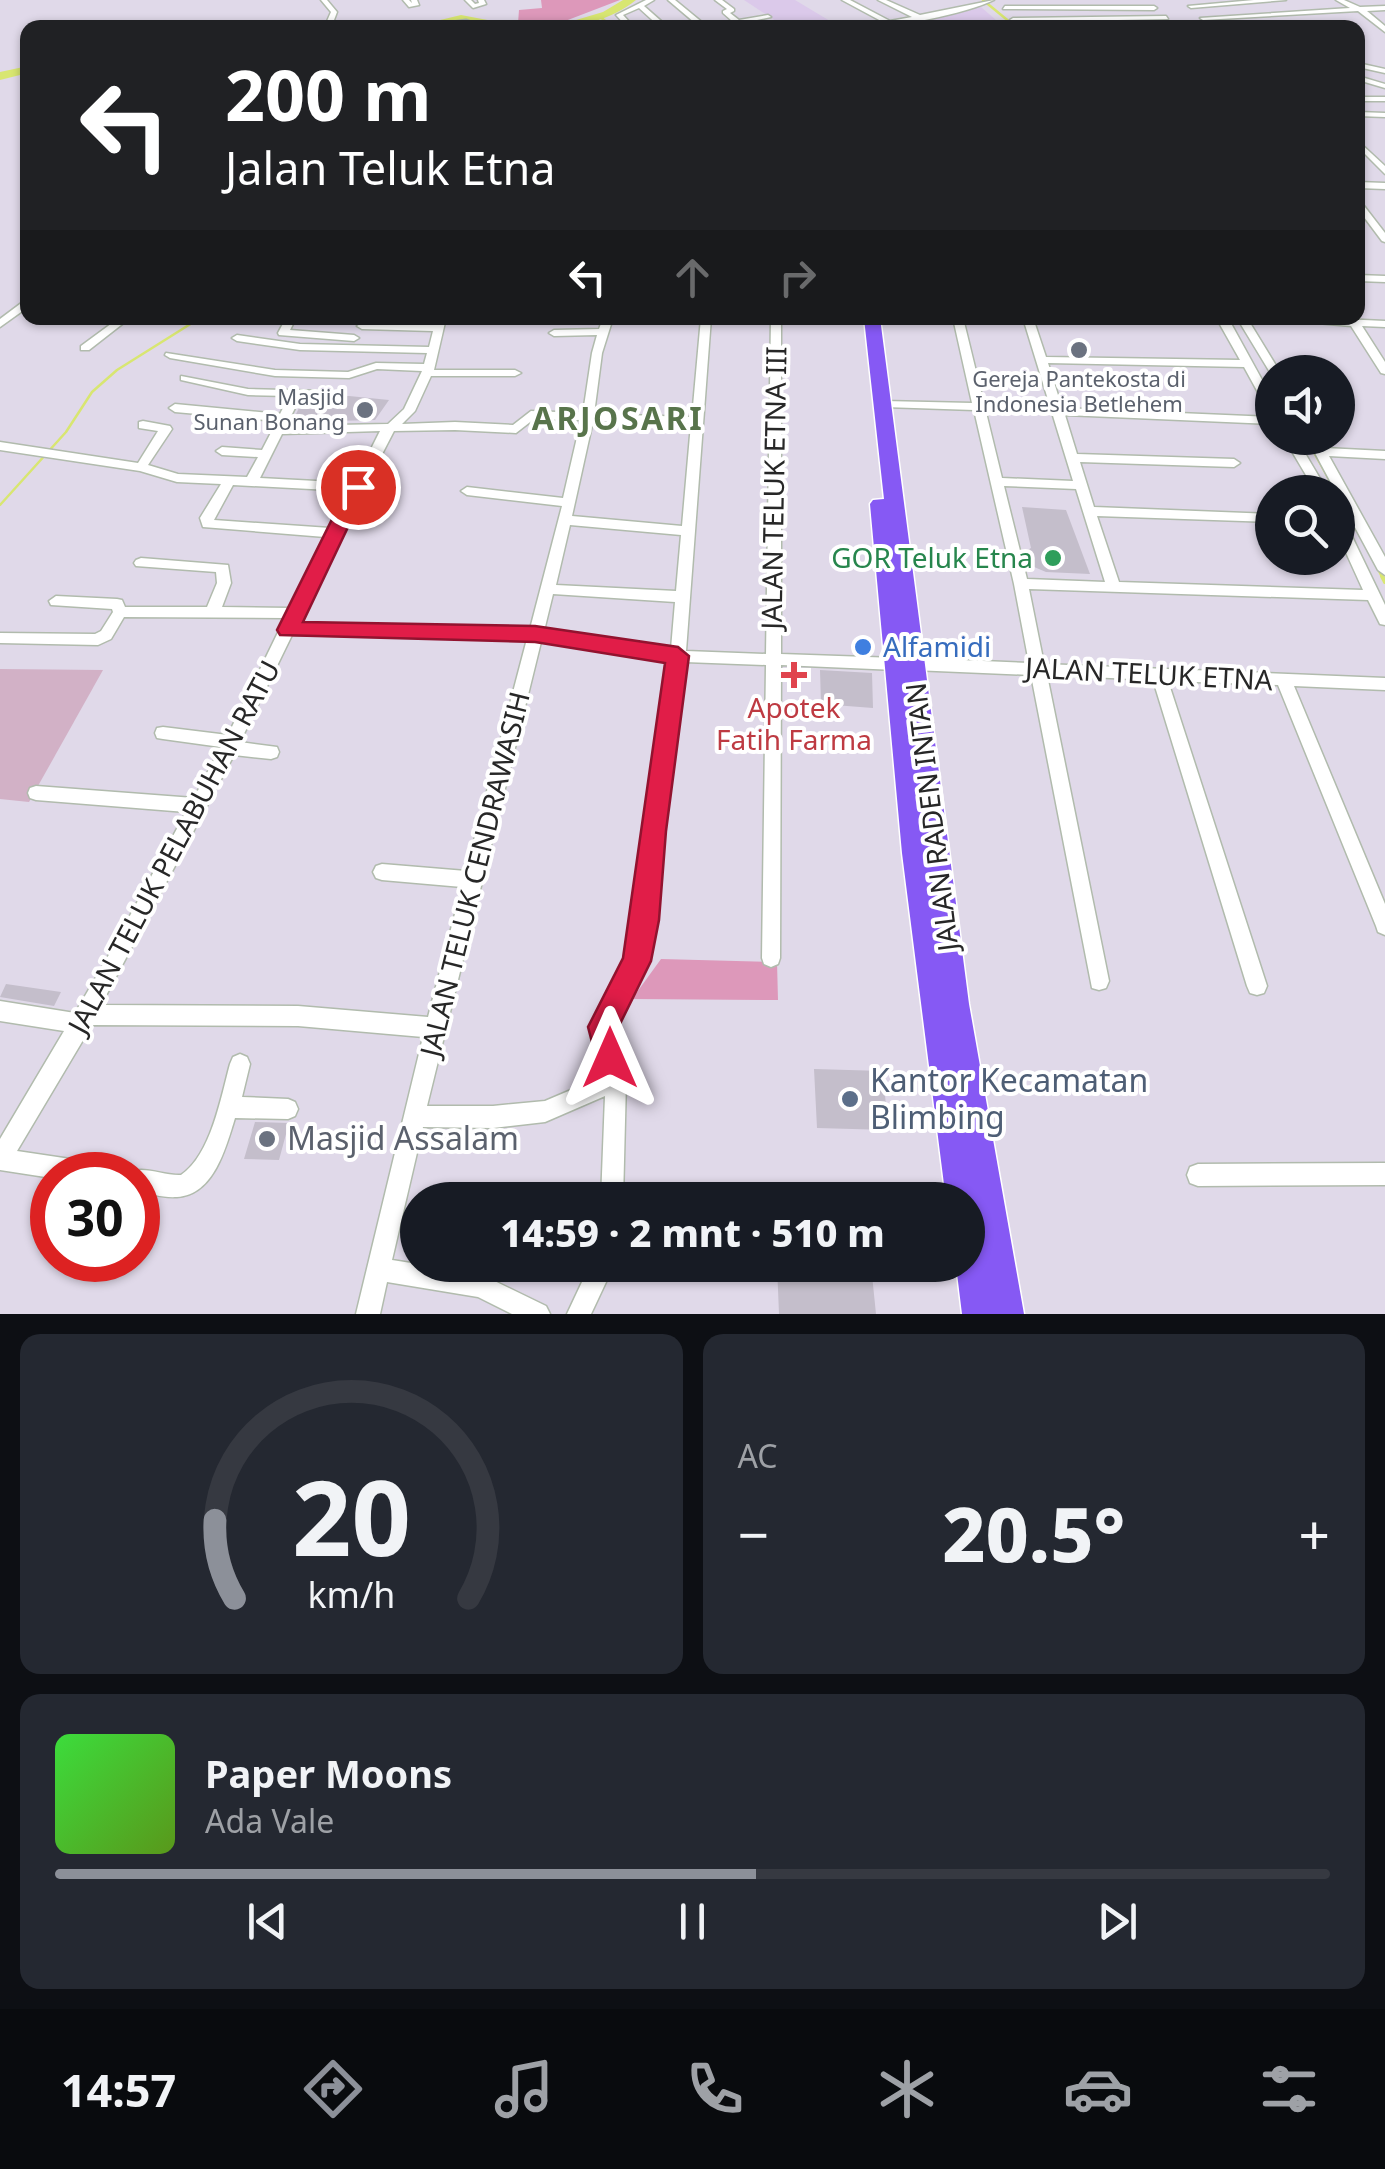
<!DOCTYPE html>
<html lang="id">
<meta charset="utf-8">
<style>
body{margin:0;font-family:"Noto Sans",sans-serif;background:#242831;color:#f1f3f6;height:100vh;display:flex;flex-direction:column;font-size:38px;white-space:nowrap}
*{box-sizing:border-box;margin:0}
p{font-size:32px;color:#9ea1a6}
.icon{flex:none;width:55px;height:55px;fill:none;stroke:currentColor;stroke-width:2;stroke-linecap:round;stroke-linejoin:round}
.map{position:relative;height:1314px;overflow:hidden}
.details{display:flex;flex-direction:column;gap:20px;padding:20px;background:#0d0f14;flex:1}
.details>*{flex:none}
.hud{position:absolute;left:20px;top:20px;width:1345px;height:305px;border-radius:20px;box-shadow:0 2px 8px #0004;background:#202124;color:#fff;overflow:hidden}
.fabs{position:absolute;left:1255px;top:355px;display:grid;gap:20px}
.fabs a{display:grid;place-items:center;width:100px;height:100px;border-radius:50%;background:#171b24;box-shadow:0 2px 8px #0004;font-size:50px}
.speed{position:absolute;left:30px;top:1152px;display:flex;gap:20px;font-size:50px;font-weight:700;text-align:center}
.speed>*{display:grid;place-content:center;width:130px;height:130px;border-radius:50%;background:#171b24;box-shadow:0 2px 8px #0004;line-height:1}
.speed .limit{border:15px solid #d22;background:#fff;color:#111}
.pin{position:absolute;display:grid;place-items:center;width:85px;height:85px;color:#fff;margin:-42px;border:5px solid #fff;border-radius:50%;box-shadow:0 2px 10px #0007}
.me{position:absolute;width:110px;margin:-55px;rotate:0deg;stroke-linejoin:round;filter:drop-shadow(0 0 8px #0008)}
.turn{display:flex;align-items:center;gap:35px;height:210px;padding:0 40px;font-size:45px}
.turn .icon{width:130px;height:130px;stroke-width:2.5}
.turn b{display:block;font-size:70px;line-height:85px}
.lanes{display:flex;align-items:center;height:95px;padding:0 40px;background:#0003;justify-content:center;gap:50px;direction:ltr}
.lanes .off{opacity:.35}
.big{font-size:75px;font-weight:800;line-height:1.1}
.details .tile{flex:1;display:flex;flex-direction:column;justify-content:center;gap:15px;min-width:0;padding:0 35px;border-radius:20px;background:#242831}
.details .dial{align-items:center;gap:0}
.dial svg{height:260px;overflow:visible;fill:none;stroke:#363941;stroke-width:7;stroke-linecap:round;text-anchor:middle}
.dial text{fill:#f1f3f6;stroke:none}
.song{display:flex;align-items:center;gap:30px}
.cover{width:120px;height:120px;border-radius:15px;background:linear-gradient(135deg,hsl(120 70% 55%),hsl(90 70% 35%))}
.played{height:10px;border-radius:5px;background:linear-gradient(90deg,#8c9099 55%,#363941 55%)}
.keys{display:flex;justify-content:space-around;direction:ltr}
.heat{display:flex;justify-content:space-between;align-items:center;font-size:55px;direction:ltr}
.details .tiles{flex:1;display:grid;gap:20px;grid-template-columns:1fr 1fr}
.tile:last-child{grid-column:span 2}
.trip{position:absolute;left:400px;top:1182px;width:585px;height:100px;border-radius:50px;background:#171b24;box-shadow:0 2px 8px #0004;font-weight:800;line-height:100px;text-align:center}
.tabs{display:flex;height:160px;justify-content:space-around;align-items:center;background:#090b0e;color:#9ea1a6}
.tabs .icon{width:70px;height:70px}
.tabs .selected{color:#8c9099}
.tabs b{font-size:45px;color:#f1f3f6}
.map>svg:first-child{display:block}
.education{fill:#dbc9ea}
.green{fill:#dd98ba}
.cemetery{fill:#d2b1c6}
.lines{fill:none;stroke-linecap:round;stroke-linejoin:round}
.stream-far1{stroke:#d8e671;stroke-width:2.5}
.stream{stroke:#d8e671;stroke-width:4}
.river{fill:#d8e671;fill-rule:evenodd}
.building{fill:#c4becb}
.minor-casing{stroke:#b1bbad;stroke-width:3}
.highway-casing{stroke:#fff;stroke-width:3}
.minor{fill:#fff;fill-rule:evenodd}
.highway{fill:#8659f4;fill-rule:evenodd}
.route{fill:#e11d48;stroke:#92132f;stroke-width:2.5}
.worship-dot{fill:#6b7280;stroke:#fff;stroke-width:4}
.leisure-dot{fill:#2e9e5b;stroke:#fff;stroke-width:4}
.shop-dot{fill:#3f7fe0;stroke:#fff;stroke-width:4}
.health-dot{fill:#e0444e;stroke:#fff;stroke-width:4}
.service-dot{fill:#5c6f8a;stroke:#fff;stroke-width:4}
.labels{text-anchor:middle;stroke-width:8;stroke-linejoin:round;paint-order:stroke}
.far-worship-label{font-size:22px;fill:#5b616d;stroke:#fff}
.street-label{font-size:28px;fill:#272727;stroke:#fff}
.leisure-label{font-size:28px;fill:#27864d;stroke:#fff;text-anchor:end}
.shop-label{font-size:28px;fill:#366cbe;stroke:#fff;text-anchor:start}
.health-label{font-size:28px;fill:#be3a42;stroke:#fff}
.far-district-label{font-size:32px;font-weight:bold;letter-spacing:2.5px;fill:#58744b;stroke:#fff}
.near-service-label{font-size:32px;fill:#4e5e75;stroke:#fff;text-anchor:start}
.near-worship-label{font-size:32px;fill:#5b616d;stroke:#fff;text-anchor:start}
</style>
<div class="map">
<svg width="1385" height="1314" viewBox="0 0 1385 1314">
<rect width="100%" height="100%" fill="#e0d9e9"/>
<path class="education" d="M744,0H795L840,27L782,25Z
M981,7L1004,27L866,28Z"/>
<path class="green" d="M541,0H620L560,23H518L519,10L542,8Z
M661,959L777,962L778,1000L632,999Z"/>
<path class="cemetery" d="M0,669L103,670L29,802L0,799Z"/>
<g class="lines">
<path class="stream-far1" d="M983,0L1017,28
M599,16L614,28
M1306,438L1336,492
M1338,495L1356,530
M0,505L66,432L92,392L117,370L200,318
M1378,569L1383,579"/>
<path class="stream" d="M1382,576L1385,582"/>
<path class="river" d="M623,0H636C612,19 580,28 549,28L603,12Z
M461,15L514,25L519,28L461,21L407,28Z
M28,66V73L0,80V72Z"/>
</g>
<path class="building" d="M329,396H349L389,400L375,420L292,422L303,400Z
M1022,507L1066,510L1090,574L1046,572L1027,564L1024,552L1031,548Z
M820,670L872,673L873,708L821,704Z
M6,984L61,992L54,1006L0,997Z
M814,1069L883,1071L888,1130L817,1128Z
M255,1122L289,1123L279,1160L244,1159Z
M777,1265H871L876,1314H779Z"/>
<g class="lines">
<g class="minor-casing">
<path id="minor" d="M321,0H327L337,12L331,28H324L331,12Z
M403,0H409L412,3L411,0H417L419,5L409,7Z
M465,0H471L475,4L479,3L478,0H484L486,4L473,8Z
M646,0H654L644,6L669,28H661L639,8L623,15L635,28H628L616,15Z
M668,0H675L709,28H701Z
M715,0H722L734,9V11L730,13L739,20L768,15L771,17L743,23L748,28H740L723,13V11L727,9Z
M842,0H850L890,21L912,17L878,0H886L920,15L994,0C965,14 893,28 860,28L883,22Z
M1254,0H1286L1191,8L1188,6Z
M1336,0H1344L1360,7L1385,6V10L1367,11L1385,26V32L1358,11L1203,20L1200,18L1350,8Z
M1005,6H1154L1157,8L1154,10L1003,9Z
M1166,16L1168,19L1013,22L1010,20L1013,18Z
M466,20L488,28L466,24L444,28L445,23Z
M581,26L595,28H578Z
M1358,63L1385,69V73L1358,67Z
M1358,76L1385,84V88L1358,80Z
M1358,97H1385V101H1358Z
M1358,112L1385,113V117L1358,116Z
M1358,141L1385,166V174L1358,147Z
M1358,182L1385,183V189L1358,188Z
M1358,201L1361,202L1385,233V242L1382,241L1358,209Z
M1358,275L1385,276V282L1358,281Z
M28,298V307L0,327V319Z
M119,318H130L89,350H81V346Z
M248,318H258L252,322L248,321Z
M286,318H296L290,330L354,335L359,338L354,341L279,335L278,333Z
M436,318H446L434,370H515L521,373L515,376H431L415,411L402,424L455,422L513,425L531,411L583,413L592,353L597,335L554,336L549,333L554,330L599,329L603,318H613L602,353L594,414L692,417L701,318H711L686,651L766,654L771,318H781V654L896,658L901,660L904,664L901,668L896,670L781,665L780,958L778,964L771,967L764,964L762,958L766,665L685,662L661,831L654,920L647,961L613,1028L626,1081L623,1200H601L605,1096L545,1122L493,1128L423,1127L392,1260L480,1274L546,1306L550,1314H512L478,1297L387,1282L380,1314H356L423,1037L298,1026L92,1025L17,1151L104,1164L112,1167L115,1175H52V1178L0,1170V1139L64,1031L0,1021V1001L75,1013L105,962L186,812L36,800L30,798L28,793L30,788L36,786L194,798L221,747L163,739L157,738L155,733L157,728L163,727L228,735L285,618L124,617L111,639L98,645L0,643V633L95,634L101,631L113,612L112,609L51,605L49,601L56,596L117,599L122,600L125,607H207L217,583L216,572L136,566L134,563L136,560L141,558L228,565L231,583L222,607L290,608L325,537L203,527L200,518L221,484L177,482L140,471L0,450V442L138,463L158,431L139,428V422L143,421L170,426L172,429L148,465L178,474L247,477L258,457L222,455L216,451L222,447L262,450L277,421L175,412L169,408L175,404L280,414L289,396L248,395L181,380V376L248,389L325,391L327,393L321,396H301L286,426L388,424L404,409L422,371L377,369L349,378L275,376L170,358L165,355L166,353L275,370L348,372L376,363L424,364L427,353L300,350L237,341L232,338L237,335L300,344L429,347L433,331L362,329L357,326L362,323L434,325ZM534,419L581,420L563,498L467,487L461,491L467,495L562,506L530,629L297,625L322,570L394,431L455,430L516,433ZM593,421L691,424L682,526L572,516ZM380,431L354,483L260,478L282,434ZM233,485L349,491L330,528L214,520ZM570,525L681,535L676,591L556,585ZM553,594L675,602L671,649L544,631ZM292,635L527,639L466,871L382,864L376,866L373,872L376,878L382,880L462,887L428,1017L298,1006L101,1005L234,755L271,759L277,757L279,752L277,747L240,742ZM541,642L670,660L643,831L636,920L628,959L593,1027L604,1076L545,1101L493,1106H427Z
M953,318H963L1002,478L1073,481L1023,318H1033L1046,357L1240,360L1218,321H1193L1188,318H1228L1272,398V410L1266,407L1244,367L1048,363L1062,408L1272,417V424L1065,415L1077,454L1234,459L1240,463L1234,467L1080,462L1094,507L1272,514V522L1097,516L1119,582L1363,590L1338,535V518L1345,522L1385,605V625L1380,624L1368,600L1029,589L1044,664L1385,678V690L1294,686L1385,904V935L1378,932L1376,926L1278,685L1168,681L1267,986L1264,993L1257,995L1250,993L1247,986L1153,680L1047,675L1109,981L1106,988L1099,990L1092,988L1031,675L913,670L908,668L905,664L908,660L913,658L1029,663L1014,584L974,410L884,407L878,404L884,401L972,403ZM1004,486L1076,489L1105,582L1027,579Z
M1237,318H1247L1280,372L1271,374Z
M1321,318L1385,321V327L1362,326L1385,362V374L1381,373L1351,326L1317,323L1316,321Z
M1284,438H1296L1328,492H1316Z
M1307,438H1319L1325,448L1385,451V459L1329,456L1385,557V575L1378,570Z
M240,1054L247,1057L250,1064L242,1097L288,1099L295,1102L298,1109L295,1116L288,1119L235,1118C226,1147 214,1195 177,1197C164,1198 150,1194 138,1191V1175H129L130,1172C145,1166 165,1176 181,1175C211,1155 221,1097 230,1064L233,1057Z
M1385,1163V1185L1198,1186L1190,1183L1187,1175L1190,1167L1198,1164Z
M590,1265H614L591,1314H567Z"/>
</g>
<g class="highway-casing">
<path id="highway" d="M864,318H880L969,1004L1024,1314H962L956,1265H968V1200H946L902,853L870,504L873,500L884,499Z"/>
</g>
<use href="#minor" class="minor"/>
<use href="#highway" class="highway"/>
</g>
<path class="route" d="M358,481L367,487L303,622L535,626L678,647L689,656L666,831L659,920L651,961L618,1028L625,1058L621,1069L610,1073L599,1069L588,1027L623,958L665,663L535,642L280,635L277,630L348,487Z"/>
<g class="worship-dot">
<circle cx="1079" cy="350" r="10"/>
<circle cx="365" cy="410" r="10"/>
<circle cx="267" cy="1139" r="10"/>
</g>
<circle class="leisure-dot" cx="1053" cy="558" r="10"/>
<circle class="shop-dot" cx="863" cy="647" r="10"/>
<path class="health-dot" d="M789 660h10v10h10v10h-10v10h-10v-10h-10v-10h10z"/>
<circle class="service-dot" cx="850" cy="1099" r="10"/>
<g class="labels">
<g class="far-worship-label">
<text x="1079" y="387">Gereja Pantekosta di<tspan x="1079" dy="25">Indonesia Betlehem</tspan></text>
<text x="345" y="405" text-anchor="end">Masjid<tspan x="345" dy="25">Sunan Bonang</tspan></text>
</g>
<g class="street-label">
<text transform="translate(774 488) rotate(-89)" y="10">JALAN TELUK ETNA III</text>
<text transform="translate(1149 674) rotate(3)" y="10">JALAN TELUK ETNA</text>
<text transform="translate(932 817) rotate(-97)" y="10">JALAN RADEN INTAN</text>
<text transform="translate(174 847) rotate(-62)" y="10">JALAN TELUK PELABUHAN RATU</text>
<text transform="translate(475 874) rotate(-76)" y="10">JALAN TELUK CENDRAWASIH</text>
</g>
<g class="leisure-label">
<text x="1033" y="568">GOR Teluk Etna</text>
</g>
<g class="shop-label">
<text x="883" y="657">Alfamidi</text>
</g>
<g class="health-label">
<text x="794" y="718">Apotek<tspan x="794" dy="32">Fatih Farma</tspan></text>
</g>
<g class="far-district-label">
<text x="618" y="430">ARJOSARI</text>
</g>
<g class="near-service-label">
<text x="870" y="1092">Kantor Kecamatan<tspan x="870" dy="37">Blimbing</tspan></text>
</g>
<g class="near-worship-label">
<text x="287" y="1150">Masjid Assalam</text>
</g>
</g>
</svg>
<div class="fabs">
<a><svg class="icon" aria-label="sound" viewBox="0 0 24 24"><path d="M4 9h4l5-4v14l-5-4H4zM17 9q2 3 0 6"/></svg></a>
<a><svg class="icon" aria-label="search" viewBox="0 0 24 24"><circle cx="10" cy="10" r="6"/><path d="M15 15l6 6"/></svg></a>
</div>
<div class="speed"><div class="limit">30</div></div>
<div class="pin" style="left:358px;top:487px;background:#d93025"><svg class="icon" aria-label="arrive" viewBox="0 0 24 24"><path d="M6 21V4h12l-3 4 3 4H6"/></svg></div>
<svg class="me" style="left:610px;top:1058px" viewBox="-20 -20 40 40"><path d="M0-17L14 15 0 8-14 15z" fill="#e11d48" stroke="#fff" stroke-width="4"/></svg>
<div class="trip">14:59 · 2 mnt · 510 m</div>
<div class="hud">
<div class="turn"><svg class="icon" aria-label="left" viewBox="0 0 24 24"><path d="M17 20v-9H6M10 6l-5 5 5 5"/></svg><div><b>200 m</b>Jalan Teluk Etna</div></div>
<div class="lanes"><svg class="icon" aria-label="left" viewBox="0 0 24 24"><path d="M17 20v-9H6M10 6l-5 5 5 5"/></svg><svg class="icon off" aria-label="ahead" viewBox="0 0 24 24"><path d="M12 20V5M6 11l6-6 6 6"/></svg><svg class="icon off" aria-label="right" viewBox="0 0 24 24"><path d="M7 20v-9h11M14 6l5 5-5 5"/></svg></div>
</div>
</div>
<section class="details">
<div class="tiles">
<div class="tile dial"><svg viewBox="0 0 100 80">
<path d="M14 69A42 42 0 1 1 86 69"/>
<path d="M14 69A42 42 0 0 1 8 45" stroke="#8c9099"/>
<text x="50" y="56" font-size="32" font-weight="700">20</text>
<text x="50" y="72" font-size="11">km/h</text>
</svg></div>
<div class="tile"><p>AC</p>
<div class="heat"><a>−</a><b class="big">20.5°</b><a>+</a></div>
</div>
<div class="tile">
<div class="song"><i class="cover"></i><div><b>Paper Moons</b><p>Ada Vale</p></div></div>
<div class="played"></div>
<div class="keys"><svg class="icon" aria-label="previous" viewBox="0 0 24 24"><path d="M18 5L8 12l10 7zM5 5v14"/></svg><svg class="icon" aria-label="pause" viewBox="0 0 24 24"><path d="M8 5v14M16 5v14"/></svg><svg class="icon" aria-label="next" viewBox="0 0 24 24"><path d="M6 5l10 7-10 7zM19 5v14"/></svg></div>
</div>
</div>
</section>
<nav class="tabs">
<b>14:57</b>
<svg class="icon selected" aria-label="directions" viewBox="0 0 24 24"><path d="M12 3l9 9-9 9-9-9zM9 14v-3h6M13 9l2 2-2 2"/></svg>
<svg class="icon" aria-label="music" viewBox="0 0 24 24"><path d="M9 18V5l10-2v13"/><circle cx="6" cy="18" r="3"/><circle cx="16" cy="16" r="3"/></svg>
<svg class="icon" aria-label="phone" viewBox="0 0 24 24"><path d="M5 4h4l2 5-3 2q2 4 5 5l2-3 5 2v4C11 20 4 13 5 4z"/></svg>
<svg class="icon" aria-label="climate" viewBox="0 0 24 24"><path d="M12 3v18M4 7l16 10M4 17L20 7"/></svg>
<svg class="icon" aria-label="car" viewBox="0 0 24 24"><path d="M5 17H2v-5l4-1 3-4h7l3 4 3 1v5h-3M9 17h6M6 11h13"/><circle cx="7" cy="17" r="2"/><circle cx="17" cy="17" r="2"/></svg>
<svg class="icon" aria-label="filters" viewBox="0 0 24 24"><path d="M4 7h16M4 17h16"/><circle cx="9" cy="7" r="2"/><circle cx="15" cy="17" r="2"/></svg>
</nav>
